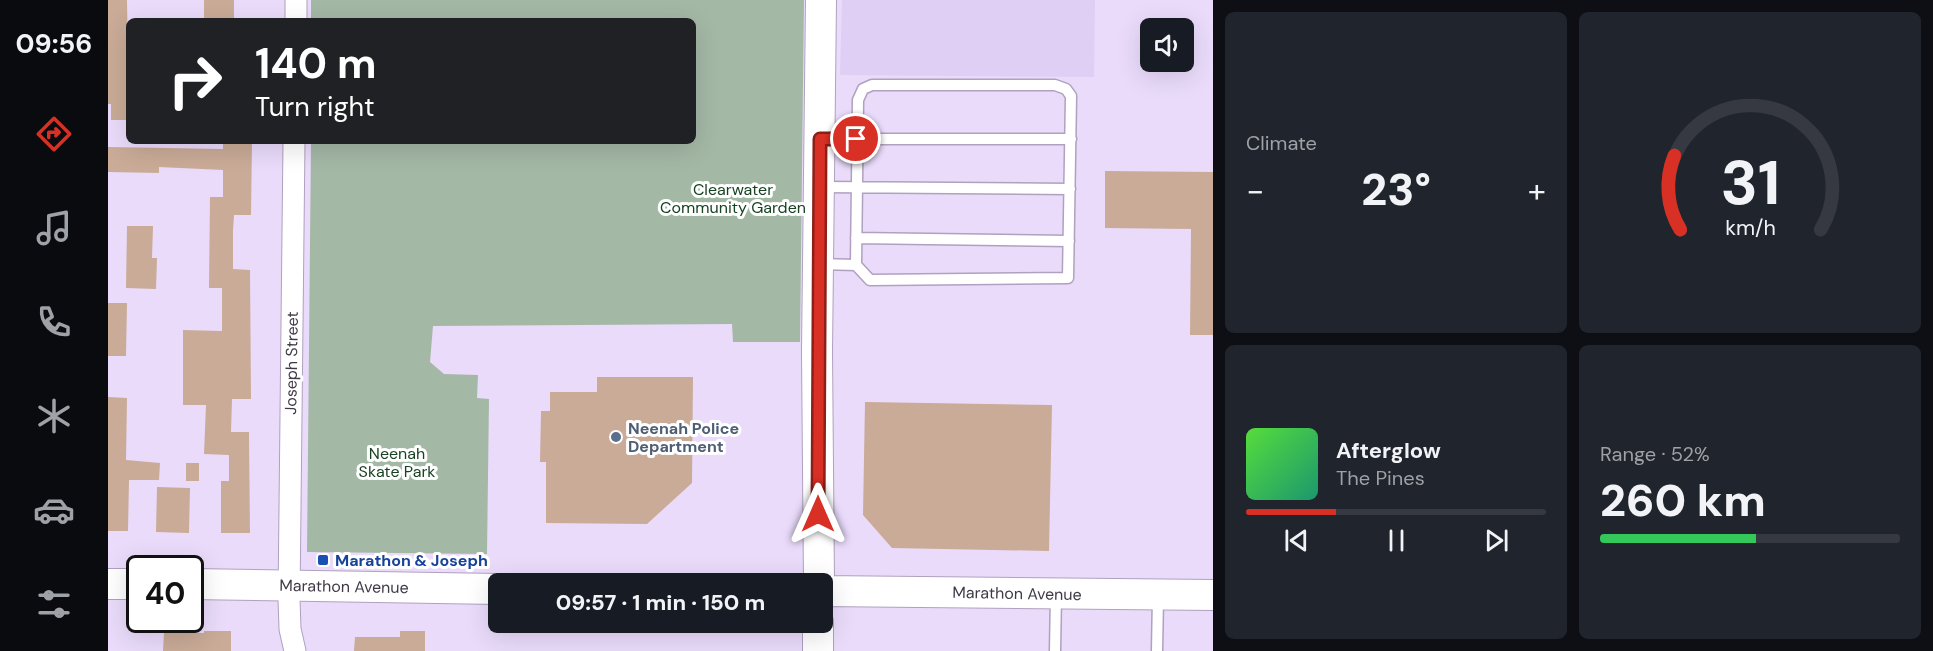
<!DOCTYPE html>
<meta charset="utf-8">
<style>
body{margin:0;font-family:"DM Sans",sans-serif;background:#20242c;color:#f1f3f6;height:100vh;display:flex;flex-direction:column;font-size:22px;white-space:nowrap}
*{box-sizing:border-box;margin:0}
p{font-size:20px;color:#9ea1a6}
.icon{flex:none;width:33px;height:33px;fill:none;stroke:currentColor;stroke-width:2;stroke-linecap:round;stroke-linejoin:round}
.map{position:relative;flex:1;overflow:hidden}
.details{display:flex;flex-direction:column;gap:12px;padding:12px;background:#0d0f14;width:720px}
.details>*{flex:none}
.hud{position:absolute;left:18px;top:18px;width:570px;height:126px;border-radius:9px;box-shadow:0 6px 24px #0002;background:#202124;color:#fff;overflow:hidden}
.buttons{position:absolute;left:1032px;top:18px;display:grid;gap:12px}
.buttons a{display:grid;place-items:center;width:54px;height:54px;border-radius:9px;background:#171b24;box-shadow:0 6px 24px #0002;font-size:30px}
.speed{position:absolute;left:18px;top:555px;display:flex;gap:12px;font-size:30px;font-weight:700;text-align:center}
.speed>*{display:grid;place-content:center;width:78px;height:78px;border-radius:50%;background:#171b24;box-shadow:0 6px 24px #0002;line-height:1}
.speed .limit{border:3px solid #111;border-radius:9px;background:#fff;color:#111}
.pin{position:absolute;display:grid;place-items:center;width:51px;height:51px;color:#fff;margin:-26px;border:3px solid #fff;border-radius:50%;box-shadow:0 2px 6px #0007}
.me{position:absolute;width:66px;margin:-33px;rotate:0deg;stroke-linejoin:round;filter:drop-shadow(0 0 4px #0008)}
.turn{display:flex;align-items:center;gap:21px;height:126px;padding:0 30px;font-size:27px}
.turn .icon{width:78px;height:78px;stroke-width:2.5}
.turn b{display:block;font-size:42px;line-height:51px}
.big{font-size:45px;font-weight:800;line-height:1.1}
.details .card{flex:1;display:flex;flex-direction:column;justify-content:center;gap:9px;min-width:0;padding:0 21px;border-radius:9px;background:#20242c}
.details .dial{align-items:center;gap:0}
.dial svg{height:156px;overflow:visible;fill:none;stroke:#363941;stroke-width:7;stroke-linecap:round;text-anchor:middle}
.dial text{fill:#f1f3f6;stroke:none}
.song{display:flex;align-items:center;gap:18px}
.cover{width:72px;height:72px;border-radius:9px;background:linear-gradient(135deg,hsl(110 70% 55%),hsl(160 70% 35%))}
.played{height:6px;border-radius:3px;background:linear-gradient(90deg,#d93025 30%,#363941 30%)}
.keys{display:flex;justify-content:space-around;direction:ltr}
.heat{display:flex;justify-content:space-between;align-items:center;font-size:33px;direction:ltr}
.charge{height:9px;border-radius:4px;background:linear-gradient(90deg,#34c759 52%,#363941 0)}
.details .tiles{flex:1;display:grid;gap:12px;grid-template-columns:repeat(2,1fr)}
.trip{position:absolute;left:380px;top:573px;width:345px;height:60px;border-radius:9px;background:#171b24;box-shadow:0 6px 24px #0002;font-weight:800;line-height:60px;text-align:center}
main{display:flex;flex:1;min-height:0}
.tabs{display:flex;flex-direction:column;width:108px;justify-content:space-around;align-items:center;background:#090b0e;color:#9ea1a6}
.tabs .icon{width:42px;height:42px}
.tabs .active{color:#d93025}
.tabs b{font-size:27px;color:#f1f3f6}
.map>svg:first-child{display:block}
.built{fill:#e0cff5}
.green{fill:#a4b8a6}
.building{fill:#c9ab97}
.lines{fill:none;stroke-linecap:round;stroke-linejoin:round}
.lane-casing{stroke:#afa1bf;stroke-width:13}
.street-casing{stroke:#afa1bf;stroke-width:23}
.secondary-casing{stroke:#afa1bf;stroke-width:32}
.lane{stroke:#fff;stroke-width:10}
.street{stroke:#fff;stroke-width:21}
.secondary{stroke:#fff;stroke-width:30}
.route-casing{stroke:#8d1f18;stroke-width:15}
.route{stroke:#d93025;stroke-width:10}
.service-dot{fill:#5c6f8a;stroke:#fff;stroke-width:2}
.transit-dot{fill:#1a4fb4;stroke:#fff;stroke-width:2}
.labels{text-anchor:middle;stroke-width:6;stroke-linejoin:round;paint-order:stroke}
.park-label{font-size:16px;fill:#174222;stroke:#fff}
.street-label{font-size:16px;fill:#3f3946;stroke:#fff}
.service-label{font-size:16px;font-weight:bold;fill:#4e5e75;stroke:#fff;text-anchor:start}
.transit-label{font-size:16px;font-weight:bold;fill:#164399;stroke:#fff;text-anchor:start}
</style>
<main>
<nav class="tabs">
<b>09:56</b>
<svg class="icon active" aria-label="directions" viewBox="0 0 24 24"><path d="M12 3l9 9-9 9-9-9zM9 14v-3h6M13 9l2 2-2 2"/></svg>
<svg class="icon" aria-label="music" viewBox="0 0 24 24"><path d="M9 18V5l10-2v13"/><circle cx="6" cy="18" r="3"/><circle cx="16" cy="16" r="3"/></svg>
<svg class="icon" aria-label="phone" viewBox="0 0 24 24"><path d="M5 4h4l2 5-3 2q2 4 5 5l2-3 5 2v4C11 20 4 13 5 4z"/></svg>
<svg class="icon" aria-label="climate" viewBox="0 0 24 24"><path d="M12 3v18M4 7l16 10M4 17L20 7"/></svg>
<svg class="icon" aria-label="car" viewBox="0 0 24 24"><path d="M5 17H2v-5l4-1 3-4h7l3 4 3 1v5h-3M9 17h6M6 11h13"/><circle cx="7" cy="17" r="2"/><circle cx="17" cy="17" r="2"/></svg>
<svg class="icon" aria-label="filters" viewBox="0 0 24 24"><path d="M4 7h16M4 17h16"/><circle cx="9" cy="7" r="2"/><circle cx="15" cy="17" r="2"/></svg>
</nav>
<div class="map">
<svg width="1105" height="651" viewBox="0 0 1105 651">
<rect width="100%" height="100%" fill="#eadbfb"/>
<path class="built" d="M734,0H987L986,77L732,75Z"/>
<path class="green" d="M203,0H696L692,342H625L624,324L325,326L322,362L336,374L370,375L369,398L381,399L379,554L199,552L203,141H585V21H203Z"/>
<path class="building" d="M0,0H19L21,120H3V104H0Z
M96,0H126V21H96Z
M115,141H144L143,215H126L125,231V269L142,270L143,399H124L123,432H141L142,533H113V481H121V455L96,454L98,405H75V330L114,331V288H101L102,197H115V170L51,167V173L0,172V147L115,149Z
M997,171L1105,172V335H1082L1083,229L997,228Z
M19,226H45L44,258H49L48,289L18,288Z
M0,303H19L18,356H0Z
M489,377H585L584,483L539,524L438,523V462H432L433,411H442V392H489Z
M0,397L19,398L18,460L52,463L51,480H21L20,531H0Z
M757,402L944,405L941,551L784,548L755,515Z
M78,463H91V481H78Z
M49,487L82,488L81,533L48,532Z
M96,631H123V651H55L56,632L96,633Z
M292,631H317V651H246L247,637H292Z"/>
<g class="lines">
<g class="lane-casing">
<path id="lane" d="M764,85H947L958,89L963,96L960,278L762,280L748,265L750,100L755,89Z
M714,139H963
M714,187L962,189
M748,238L961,241
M711,264L748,265
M947,651L948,594
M1049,651L1050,597"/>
</g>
<g class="street-casing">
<path id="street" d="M188,21V0
M186,141L181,599L182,629L187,651"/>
</g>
<g class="secondary-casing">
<path id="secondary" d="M0,584H32
M82,584L390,589
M711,584L709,352L713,0
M714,591L1105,595
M710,651V622"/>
</g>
<use href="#lane" class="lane"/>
<use href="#street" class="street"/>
<use href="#secondary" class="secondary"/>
</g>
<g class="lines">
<g class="route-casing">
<path id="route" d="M710,514L712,139H748"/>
</g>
<use href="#route" class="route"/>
</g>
<circle class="service-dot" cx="508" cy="437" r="6"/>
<rect class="transit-dot" x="209" y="554" width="12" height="12" rx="3"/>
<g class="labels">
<g class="park-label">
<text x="625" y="195">Clearwater<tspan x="625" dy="18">Community Garden</tspan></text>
<text x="289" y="459">Neenah<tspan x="289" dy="18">Skate Park</tspan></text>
</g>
<g class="street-label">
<text transform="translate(183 363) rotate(-89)" y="6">Joseph Street</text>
<text transform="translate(236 586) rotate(1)" y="6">Marathon Avenue</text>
<text transform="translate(909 593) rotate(1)" y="6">Marathon Avenue</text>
</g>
<g class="service-label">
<text x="520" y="434">Neenah Police<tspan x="520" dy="18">Department</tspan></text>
</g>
<g class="transit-label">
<text x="227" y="566">Marathon &amp; Joseph</text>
</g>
</g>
</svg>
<div class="buttons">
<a><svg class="icon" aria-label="sound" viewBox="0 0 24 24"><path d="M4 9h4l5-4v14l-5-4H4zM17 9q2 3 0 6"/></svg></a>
</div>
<div class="speed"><div class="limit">40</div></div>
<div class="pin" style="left:748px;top:139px;background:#d93025"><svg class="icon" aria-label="arrive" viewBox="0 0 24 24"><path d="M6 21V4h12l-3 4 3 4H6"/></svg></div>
<svg class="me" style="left:710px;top:514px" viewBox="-20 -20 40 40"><path d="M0-17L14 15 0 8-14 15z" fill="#d93025" stroke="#fff" stroke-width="4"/></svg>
<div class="trip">09:57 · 1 min · 150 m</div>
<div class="hud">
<div class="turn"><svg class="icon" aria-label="right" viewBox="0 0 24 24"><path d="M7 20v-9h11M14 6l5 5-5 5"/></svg><div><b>140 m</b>Turn right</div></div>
</div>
</div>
<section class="details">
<div class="tiles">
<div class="card"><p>Climate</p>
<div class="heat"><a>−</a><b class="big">23°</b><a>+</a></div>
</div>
<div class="card dial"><svg viewBox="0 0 100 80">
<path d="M14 69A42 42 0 1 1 86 69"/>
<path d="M14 69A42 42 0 0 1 11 31" stroke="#d93025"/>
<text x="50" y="56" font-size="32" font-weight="700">31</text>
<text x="50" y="72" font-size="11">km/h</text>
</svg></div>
<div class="card">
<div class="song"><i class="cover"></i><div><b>Afterglow</b><p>The Pines</p></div></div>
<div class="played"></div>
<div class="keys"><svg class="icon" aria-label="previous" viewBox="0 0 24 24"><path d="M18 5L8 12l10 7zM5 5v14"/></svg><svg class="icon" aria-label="pause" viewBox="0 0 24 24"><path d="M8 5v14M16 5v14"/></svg><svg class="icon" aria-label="next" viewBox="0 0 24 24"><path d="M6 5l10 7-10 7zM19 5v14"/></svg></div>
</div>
<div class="card"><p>Range · 52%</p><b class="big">260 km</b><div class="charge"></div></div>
</div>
</section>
</main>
